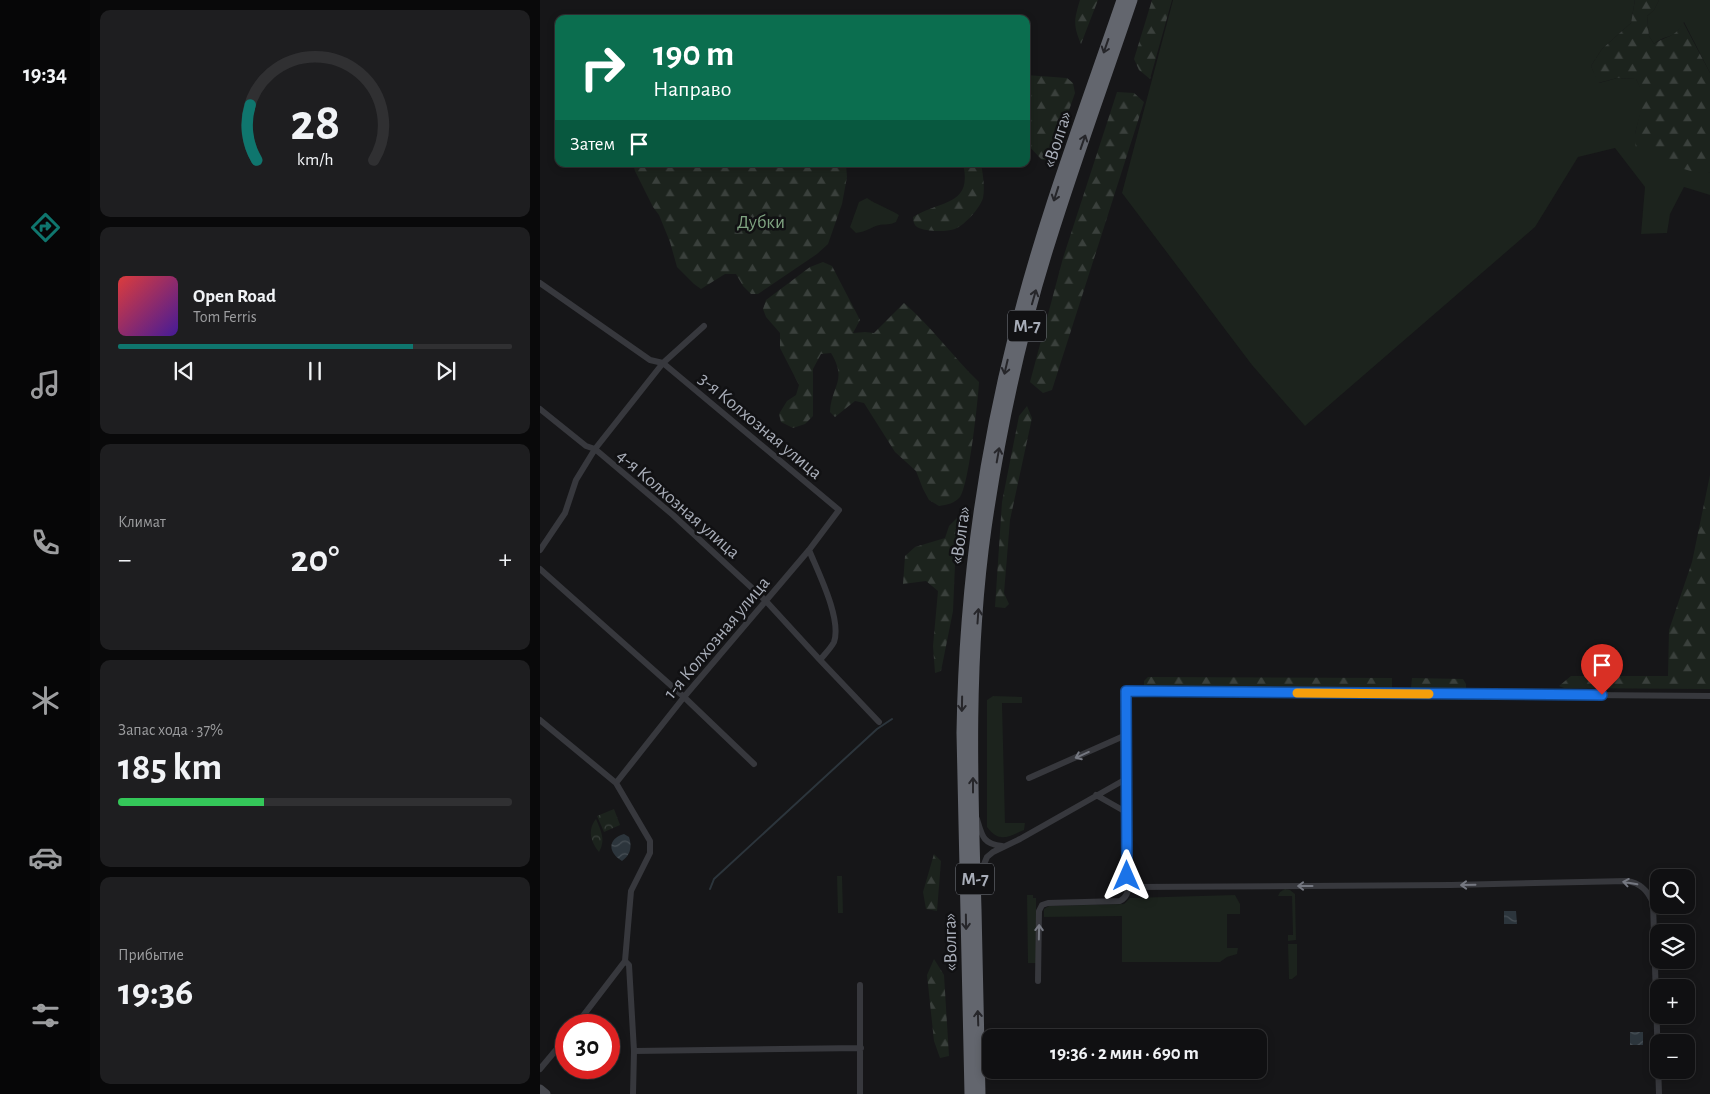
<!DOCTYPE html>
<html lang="ru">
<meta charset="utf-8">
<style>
body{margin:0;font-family:"Alegreya Sans",sans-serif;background:#1e1e20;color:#f1f3f6;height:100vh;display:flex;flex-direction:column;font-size:19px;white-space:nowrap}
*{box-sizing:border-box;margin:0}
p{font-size:16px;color:#9c9d9f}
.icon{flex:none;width:28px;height:28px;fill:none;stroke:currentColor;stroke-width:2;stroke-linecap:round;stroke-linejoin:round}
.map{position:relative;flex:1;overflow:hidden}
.drawer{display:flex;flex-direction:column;gap:10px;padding:10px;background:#09090a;width:450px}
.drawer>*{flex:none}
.banner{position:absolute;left:15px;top:15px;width:475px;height:152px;border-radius:10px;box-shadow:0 2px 8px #0003,0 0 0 1px #303032;background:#0b6e4f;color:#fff;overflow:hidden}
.controls{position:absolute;left:1110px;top:869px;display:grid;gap:10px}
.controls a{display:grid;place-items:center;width:45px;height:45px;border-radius:10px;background:#101012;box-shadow:0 2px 8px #0003,0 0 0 1px #303032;font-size:25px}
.speed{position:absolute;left:15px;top:1014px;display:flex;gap:10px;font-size:25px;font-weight:700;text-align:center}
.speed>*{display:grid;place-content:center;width:65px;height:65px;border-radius:50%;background:#101012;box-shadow:0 2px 8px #0003,0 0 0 1px #303032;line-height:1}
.speed .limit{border:8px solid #d22;background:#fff;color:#111}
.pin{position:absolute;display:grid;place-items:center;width:42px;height:42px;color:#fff;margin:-51px -21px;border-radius:50% 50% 50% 0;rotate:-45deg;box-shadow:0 0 5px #0007}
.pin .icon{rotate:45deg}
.me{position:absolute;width:55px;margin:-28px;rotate:0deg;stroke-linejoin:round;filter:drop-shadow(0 0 4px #0008)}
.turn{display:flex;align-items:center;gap:18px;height:105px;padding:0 15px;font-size:22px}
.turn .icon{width:65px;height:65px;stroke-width:2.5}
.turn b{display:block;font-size:35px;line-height:42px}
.then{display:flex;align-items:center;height:48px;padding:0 15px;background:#0003;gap:10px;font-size:19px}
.big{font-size:38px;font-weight:700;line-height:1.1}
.drawer .card{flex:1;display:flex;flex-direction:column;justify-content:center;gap:8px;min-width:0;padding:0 18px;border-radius:10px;background:#1e1e20}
.drawer .dial{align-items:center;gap:0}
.dial svg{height:130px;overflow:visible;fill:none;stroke:#303032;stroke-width:7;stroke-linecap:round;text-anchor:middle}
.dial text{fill:#f1f3f6;stroke:none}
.song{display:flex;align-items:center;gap:15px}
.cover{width:60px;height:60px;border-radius:8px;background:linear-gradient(135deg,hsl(0 70% 55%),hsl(260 70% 35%))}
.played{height:5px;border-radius:2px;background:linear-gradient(90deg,#0f766e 75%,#303032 75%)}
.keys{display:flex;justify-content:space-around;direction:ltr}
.heat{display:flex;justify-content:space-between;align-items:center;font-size:28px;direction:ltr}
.charge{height:8px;border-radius:4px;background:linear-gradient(90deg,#34c759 37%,#303032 0)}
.trip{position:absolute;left:442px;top:1029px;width:285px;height:50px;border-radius:10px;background:#101012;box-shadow:0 2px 8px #0003,0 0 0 1px #303032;font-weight:700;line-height:50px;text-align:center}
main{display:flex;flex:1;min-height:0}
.dock{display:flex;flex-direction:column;width:90px;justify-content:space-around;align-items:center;background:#060607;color:#9c9d9f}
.dock .icon{width:35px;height:35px}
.dock .current{color:#0f766e}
.dock b{font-size:22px;color:#f1f3f6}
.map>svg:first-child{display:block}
.grass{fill:#1c231d}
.forest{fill:url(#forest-firs)}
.park{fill:url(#park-crowns)}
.water{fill:url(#water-waves)}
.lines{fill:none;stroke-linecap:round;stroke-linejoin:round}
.stream{stroke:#2c353c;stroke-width:2}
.street{stroke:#37383d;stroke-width:6}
.secondary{stroke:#45474d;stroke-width:9}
.highway{stroke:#63666e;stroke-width:11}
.oneway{stroke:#26262a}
.oneway2{stroke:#757881}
.route-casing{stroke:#114b97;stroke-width:12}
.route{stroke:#1a73e8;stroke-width:9}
.slow{stroke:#f59e0b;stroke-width:9}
.labels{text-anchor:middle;stroke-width:5;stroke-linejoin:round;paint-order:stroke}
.shield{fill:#111113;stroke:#7b7e86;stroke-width:1}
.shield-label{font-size:18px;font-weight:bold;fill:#a8adb8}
.street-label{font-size:19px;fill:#a8adb8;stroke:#111113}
.park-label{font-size:19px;fill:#7fa381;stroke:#111113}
</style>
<main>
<nav class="dock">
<b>19:34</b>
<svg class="icon current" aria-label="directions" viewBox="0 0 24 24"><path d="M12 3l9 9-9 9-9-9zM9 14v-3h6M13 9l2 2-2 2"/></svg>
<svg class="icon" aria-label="music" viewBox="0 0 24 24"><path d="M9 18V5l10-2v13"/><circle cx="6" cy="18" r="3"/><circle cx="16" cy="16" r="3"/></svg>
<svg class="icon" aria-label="phone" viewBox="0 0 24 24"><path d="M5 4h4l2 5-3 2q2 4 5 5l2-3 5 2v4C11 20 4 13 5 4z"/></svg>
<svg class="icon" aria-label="climate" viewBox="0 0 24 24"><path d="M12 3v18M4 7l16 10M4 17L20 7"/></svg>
<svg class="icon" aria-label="car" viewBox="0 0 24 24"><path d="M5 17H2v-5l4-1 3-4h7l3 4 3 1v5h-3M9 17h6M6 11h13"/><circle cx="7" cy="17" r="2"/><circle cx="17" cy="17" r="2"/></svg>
<svg class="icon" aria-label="filters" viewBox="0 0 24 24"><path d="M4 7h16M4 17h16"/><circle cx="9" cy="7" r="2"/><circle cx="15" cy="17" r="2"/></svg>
</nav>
<section class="drawer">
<div class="card dial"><svg viewBox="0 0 100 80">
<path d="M14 69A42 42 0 1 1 86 69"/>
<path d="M14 69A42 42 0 0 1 10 35" stroke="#0f766e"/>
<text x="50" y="56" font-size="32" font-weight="700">28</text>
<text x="50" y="72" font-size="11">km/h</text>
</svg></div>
<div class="card">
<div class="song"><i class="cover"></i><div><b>Open Road</b><p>Tom Ferris</p></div></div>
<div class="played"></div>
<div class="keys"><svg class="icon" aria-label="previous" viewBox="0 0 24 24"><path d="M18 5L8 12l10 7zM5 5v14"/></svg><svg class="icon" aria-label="pause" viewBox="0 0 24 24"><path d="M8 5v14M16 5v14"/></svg><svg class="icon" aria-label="next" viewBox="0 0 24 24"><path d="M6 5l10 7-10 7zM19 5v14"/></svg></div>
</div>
<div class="card"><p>Климат</p>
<div class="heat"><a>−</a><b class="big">20°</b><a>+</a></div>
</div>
<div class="card"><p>Запас хода · 37%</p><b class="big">185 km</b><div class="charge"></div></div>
<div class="card"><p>Прибытие</p><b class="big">19:36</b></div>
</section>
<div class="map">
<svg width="1170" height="1094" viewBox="0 0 1170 1094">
<defs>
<pattern id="forest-firs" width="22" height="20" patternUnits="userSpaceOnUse" patternTransform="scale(1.25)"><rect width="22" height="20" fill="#1c231d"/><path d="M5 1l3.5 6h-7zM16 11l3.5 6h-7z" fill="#3a403c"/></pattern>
<pattern id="park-crowns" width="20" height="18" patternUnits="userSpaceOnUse" patternTransform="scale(1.25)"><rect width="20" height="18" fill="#1c231d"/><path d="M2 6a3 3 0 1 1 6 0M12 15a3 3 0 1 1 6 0" fill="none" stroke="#3a403c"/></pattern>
<pattern id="water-waves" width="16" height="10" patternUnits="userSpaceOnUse" patternTransform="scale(1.25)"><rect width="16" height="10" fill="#2c353c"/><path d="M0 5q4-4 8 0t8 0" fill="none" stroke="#485056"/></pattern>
</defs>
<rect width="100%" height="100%" fill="#161618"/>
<path class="grass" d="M633,0H1095L1091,23L1062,49L1051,66L1059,83L1077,78L1096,79L1105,96L1095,134L1115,148L1164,174L1170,172V195L1144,187L1130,214L1127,233L1101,234L1105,187L1075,148L1038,157L995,227L765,426L712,365L582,193Z
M1119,0H1170V73L1144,22C1132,42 1129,32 1114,44L1109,36L1107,16L1114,10Z
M327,198C337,205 348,208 359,215L356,222C348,226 343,223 336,226C329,229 324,232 316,233L310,227L319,202Z
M453,696L482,697V703H462L465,823H485L484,830C468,837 459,843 447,827V700Z
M297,876H302L303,913H298Z
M745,889L750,890L755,894L756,940L748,941V935H753L752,896H738L740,892Z
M487,895H493V898H496V963H488Z
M695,895L700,904V914H687V948H698L697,954L687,957L680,962H582V916L504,917V909L509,906L584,904L590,898Z
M748,944H757V975L752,979H749Z"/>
<path class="forest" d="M540,0H558L541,44C533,25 534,20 540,0Z
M612,0H632L610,79L599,70L594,59Z
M1095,0H1119L1114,10L1107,16L1109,36L1114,44C1127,35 1135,39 1143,22L1170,73V172L1164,175L1127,164L1114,148L1096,153L1095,134L1104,96L1096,79L1077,78L1058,83L1051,66L1062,49L1091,23Z
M486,75L527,78L533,83L535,93L513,156L508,160H502L486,143Z
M577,92L594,93L604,102L512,390L503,393L490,382L523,258Z
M93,164H306L307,177L302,204L288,244L277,254L218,294H211L203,286L196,274H185L161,289L154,284L137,267L130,242L119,215L113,207L95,171Z
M423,164H441C443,174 445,188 443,198C440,208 425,225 415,229C407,232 385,232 377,227C374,225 373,221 373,217C400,200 433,206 423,164Z
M283,262L292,266L320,320L313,333L325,332L334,333L364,303C392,327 413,357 439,382C438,401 429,485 420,497C415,503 407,505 399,506L389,500L383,489L376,471L355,452L324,403L315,401L295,417L290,412C291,386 308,381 291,353L281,354L273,369V416L265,424L253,428L241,422L239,414L247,401L256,395L259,385L240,348V333L226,317L223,309L226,300L270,267Z
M487,406L492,418L470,520L464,593L469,604L465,608L455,607L462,502L479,416Z
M1170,475V689L1024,688L1019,686L1031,676H1128L1129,630L1152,562Z
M417,518L413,611L401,671L395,673L393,646L398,591L386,581L363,584L365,556L375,547L405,538L409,526Z
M608,677L852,678V688L604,686V681Z
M872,678L923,679L926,684V689L871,688Z
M394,854L401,861L397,911L386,909L383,892Z
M394,959L404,975L409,1056L400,1058L394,1041L387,975Z"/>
<path class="park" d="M74,809L80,825L64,832L57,816Z
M56,819C61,831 66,840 59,852C51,842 47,830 56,819Z"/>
<path class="water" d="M84,834L89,837C92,846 91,855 82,861C68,853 67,839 84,834Z
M964,911H976L977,924H964Z
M1090,1032H1103V1045H1090Z"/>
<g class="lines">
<path class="stream" d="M170,889L174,879L337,729L352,719"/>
<path class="street" d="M0,283L110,360L123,363L299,510L269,550L144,697L76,783
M0,409L46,446L55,449L133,515L225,600L280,660L339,722
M0,550L25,513L36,480L55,449L123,363L164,326
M269,550C278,572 302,619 294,642C291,648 284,655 280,660
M0,569L144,697L214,764
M0,720L76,783L110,841V853L91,891L85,961L36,1025
M489,778L586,735
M556,795L586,812
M437,819C442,836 443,844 462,846
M440,885L442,869L447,857L453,852L480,839L586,779
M85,961L89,965L94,1051L93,1094
M498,981L499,911L502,905L508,903L580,901C587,897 588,892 589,884
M94,1051L321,1048
M0,1069L26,1038
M320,1094V985
M1119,1094L1113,903C1108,891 1101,883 1087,881L911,885L594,887L589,884L587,876L586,691L1170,696"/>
<path class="secondary" d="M0,1089L6,1094"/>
<path class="highway" d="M430,1094L422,733C424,599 441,465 474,335C502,221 544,111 582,0
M440,1094C439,1032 437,971 436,909C432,782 428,655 446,528C460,431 481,333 511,239C536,159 565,80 592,0"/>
</g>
<defs><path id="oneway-shaft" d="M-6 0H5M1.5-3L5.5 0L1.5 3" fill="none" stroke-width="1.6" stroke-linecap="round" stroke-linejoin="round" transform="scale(1.25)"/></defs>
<g class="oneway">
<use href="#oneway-shaft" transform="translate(566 46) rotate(109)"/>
<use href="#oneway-shaft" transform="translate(543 142) rotate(-71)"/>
<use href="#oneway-shaft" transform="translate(516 194) rotate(108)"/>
<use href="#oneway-shaft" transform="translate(494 297) rotate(-74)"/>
<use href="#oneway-shaft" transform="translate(466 367) rotate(103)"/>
<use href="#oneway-shaft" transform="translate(458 455) rotate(-80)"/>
<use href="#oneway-shaft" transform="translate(438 616) rotate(-86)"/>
<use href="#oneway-shaft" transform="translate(422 704) rotate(91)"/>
<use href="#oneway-shaft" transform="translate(433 785) rotate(-90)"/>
<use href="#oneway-shaft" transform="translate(426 922) rotate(89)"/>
<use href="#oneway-shaft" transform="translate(438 1018) rotate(-92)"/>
</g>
<g class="oneway2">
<use href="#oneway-shaft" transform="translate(542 755) rotate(156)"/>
<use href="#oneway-shaft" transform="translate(1090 883) rotate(-170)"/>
<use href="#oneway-shaft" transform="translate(928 885) rotate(179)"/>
<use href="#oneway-shaft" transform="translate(765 886) rotate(180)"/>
<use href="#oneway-shaft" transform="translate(499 932) rotate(-89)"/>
</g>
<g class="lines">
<g class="route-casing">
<path id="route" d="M587,876L586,691L1062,695"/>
</g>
<use href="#route" class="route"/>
<path class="slow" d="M757,693L889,694"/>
</g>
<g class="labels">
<g class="shield">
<rect x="468" y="310.5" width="38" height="31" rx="4"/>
<rect x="416" y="863.5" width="38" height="31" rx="4"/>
</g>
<g class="shield-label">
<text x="487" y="332">М-7</text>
<text x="435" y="885">М-7</text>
</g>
<g class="street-label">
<text transform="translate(516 139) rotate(-72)" y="7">«Волга»</text>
<text transform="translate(221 425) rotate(40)" y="7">3-я Колхозная улица</text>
<text transform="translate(139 503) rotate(41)" y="7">4-я Колхозная улица</text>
<text transform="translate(419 535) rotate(-82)" y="7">«Волга»</text>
<text transform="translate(176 637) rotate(-50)" y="7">1-я Колхозная улица</text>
<text transform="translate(409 942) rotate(-91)" y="7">«Волга»</text>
</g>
<g class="park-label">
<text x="221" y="228">Дубки</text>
</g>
</g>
</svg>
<div class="controls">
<a><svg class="icon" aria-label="search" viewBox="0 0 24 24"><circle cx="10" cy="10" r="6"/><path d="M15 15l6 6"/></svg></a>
<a><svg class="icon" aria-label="layers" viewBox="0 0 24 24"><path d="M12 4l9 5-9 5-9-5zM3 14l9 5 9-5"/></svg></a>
<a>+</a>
<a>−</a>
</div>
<div class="speed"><div class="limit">30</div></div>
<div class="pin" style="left:1062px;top:695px;background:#d93025"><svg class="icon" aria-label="arrive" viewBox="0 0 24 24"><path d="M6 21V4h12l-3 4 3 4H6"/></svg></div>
<svg class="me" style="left:587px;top:876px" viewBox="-20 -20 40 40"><path d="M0-17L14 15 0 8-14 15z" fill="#1a73e8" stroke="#fff" stroke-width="4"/></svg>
<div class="trip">19:36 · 2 мин · 690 m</div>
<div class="banner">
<div class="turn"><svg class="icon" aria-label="right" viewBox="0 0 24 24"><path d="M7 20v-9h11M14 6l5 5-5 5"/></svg><div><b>190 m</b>Направо</div></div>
<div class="then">Затем<svg class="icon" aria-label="arrive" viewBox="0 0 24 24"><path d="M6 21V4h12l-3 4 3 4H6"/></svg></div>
</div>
</div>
</main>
